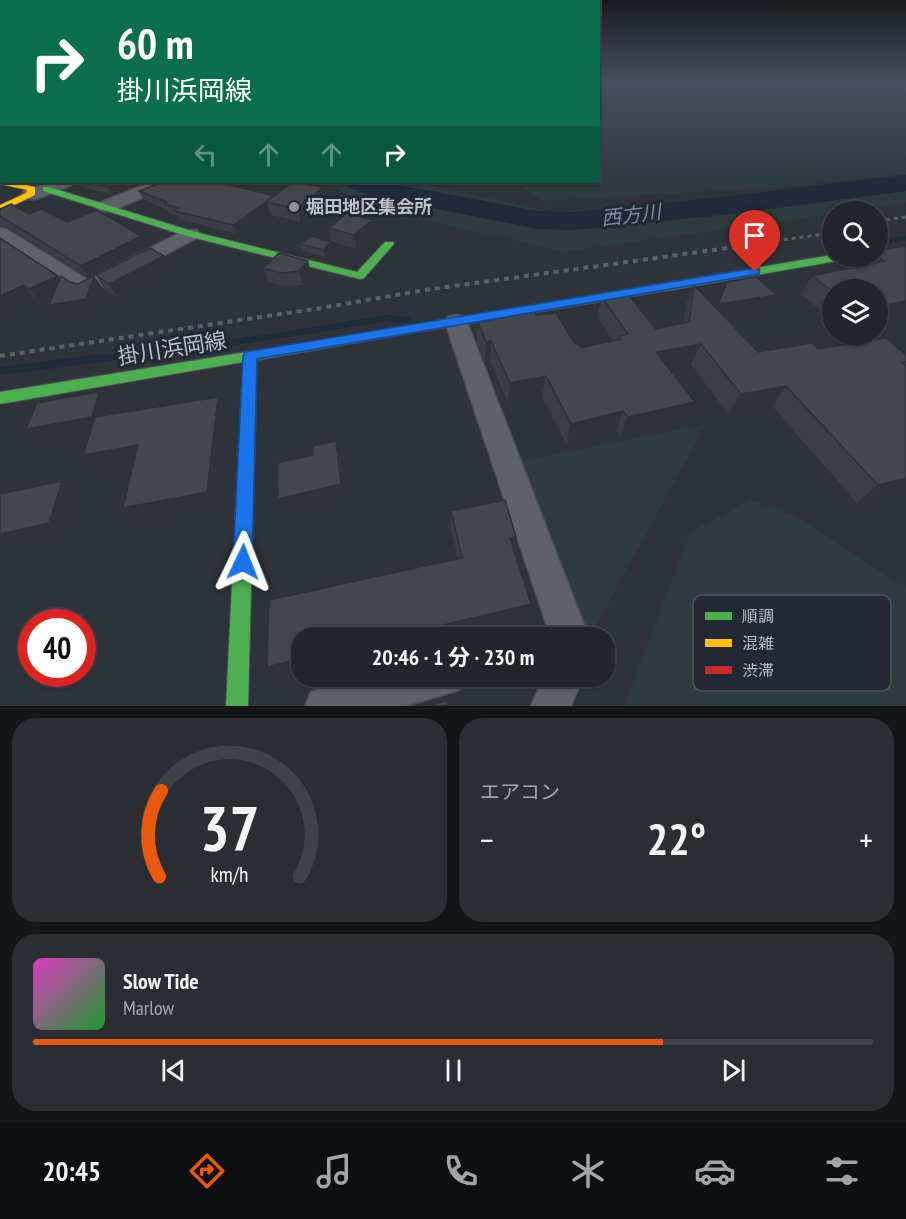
<!DOCTYPE html>
<html lang="ja">
<meta charset="utf-8">
<style>
body{margin:0;font-family:"PT Sans Narrow","Noto Sans JP",sans-serif;background:#2a2e33;color:#f1f3f6;height:100vh;display:flex;flex-direction:column;font-size:22px;white-space:nowrap}
*{box-sizing:border-box;margin:0}
p{font-size:20px;color:#a2a5a9}
.icon{flex:none;width:33px;height:33px;fill:none;stroke:currentColor;stroke-width:2;stroke-linecap:round;stroke-linejoin:round}
.map{position:relative;height:706px;overflow:hidden}
.drawer{display:flex;flex-direction:column;gap:12px;padding:12px;background:#131518;flex:1}
.drawer>*{flex:none}
.hud{position:absolute;left:0px;top:0px;width:600px;height:183px;box-shadow:0 2px 4px #0004,0 0 0 2px #3f4347;background:#0b6e4f;color:#fff;overflow:hidden}
.controls{position:absolute;left:822px;top:201px;display:grid;gap:12px}
.controls a{display:grid;place-items:center;width:66px;height:66px;border-radius:50%;background:#22262b;box-shadow:0 2px 4px #0004,0 0 0 2px #3f4347;font-size:30px}
.speed{position:absolute;left:18px;top:609px;display:flex;gap:12px;font-size:30px;font-weight:700;text-align:center}
.speed>*{display:grid;place-content:center;width:78px;height:78px;border-radius:50%;background:#22262b;box-shadow:0 2px 4px #0004,0 0 0 2px #3f4347;line-height:1}
.speed .limit{border:9px solid #d22;background:#fff;color:#111}
.pin{position:absolute;display:grid;place-items:center;width:51px;height:51px;color:#fff;margin:-62px -26px;border-radius:50% 50% 50% 0;rotate:-45deg;box-shadow:0 0 6px #0007}
.pin .icon{rotate:45deg}
.me{position:absolute;width:66px;margin:-33px;rotate:2deg;stroke-linejoin:round;filter:drop-shadow(0 0 4px #0008)}
.turn{display:flex;align-items:center;gap:21px;height:126px;padding:0 18px;font-size:27px}
.turn .icon{width:78px;height:78px;stroke-width:2.5}
.turn b{display:block;font-size:42px;line-height:51px}
.lanes{display:flex;align-items:center;height:57px;padding:0 18px;background:#0003;justify-content:center;gap:30px;direction:ltr}
.lanes .off{opacity:.35}
.big{font-size:45px;font-weight:700;line-height:1.1}
.drawer .widget{flex:1;display:flex;flex-direction:column;justify-content:center;gap:9px;min-width:0;padding:0 21px;border-radius:24px;background:#2a2e33}
.drawer .dial{align-items:center;gap:0}
.dial svg{height:156px;overflow:visible;fill:none;stroke:#3f4347;stroke-width:7;stroke-linecap:round;text-anchor:middle}
.dial text{fill:#f1f3f6;stroke:none}
.song{display:flex;align-items:center;gap:18px}
.cover{width:72px;height:72px;border-radius:9px;background:linear-gradient(135deg,hsl(310 70% 55%),hsl(130 70% 35%))}
.played{height:6px;border-radius:3px;background:linear-gradient(90deg,#ea580c 75%,#3f4347 75%)}
.keys{display:flex;justify-content:space-around;direction:ltr}
.heat{display:flex;justify-content:space-between;align-items:center;font-size:33px;direction:ltr}
.drawer .tiles{flex:1;display:grid;gap:12px;grid-template-columns:1fr 1fr}
.widget:last-child{grid-column:span 2}
.trip{position:absolute;left:291px;top:627px;width:324px;height:60px;border-radius:24px;background:#22262b;box-shadow:0 2px 4px #0004,0 0 0 2px #3f4347;font-weight:700;line-height:60px;text-align:center}
.menu{display:flex;height:96px;justify-content:space-around;align-items:center;background:#0e0f11;color:#a2a5a9}
.menu .icon{width:42px;height:42px}
.menu .selected{color:#ea580c}
.menu b{font-size:27px;color:#f1f3f6}
.map>svg:first-child{display:block}
.green{fill:#2b3b3e}
.lines{fill:none;stroke-linecap:round;stroke-linejoin:round}
.stream-far2{stroke:#1f2a3b;stroke-width:4.5}
.stream-far1{stroke:#1f2a3b;stroke-width:6}
.stream{stroke:#1f2a3b;stroke-width:8}
.river{fill:#1f2a3b;fill-rule:evenodd}
.lane-casing{stroke:#4c4f56;stroke-width:3}
.street-casing{stroke:#4c4f56;stroke-width:3}
.fast-casing{stroke:#4c4f56;stroke-width:2}
.slow-casing{stroke:#4c4f56;stroke-width:2}
.jam-casing{stroke:#4c4f56;stroke-width:2}
.lane{fill:#5e6167;fill-rule:evenodd}
.street{fill:#5e6167;fill-rule:evenodd}
.fast{fill:#4caf50;fill-rule:evenodd}
.slow{fill:#ffc107;fill-rule:evenodd}
.jam{fill:#c62828;fill-rule:evenodd}
.rail-far1{stroke:#5c6065;stroke-width:3;stroke-dasharray:4 4;stroke-linecap:butt}
.rail{stroke:#5c6065;stroke-width:4;stroke-dasharray:5 5;stroke-linecap:butt}
.wall{fill:#3a3d42}
.shaded-wall{fill:#2f3236}
.building{fill:#43474d;stroke:#2f3236;stroke-width:1.5}
.route{fill:#1a73e8;stroke:#114b97;stroke-width:1.5}
.poi-dot{fill:#898e97;stroke:#222934;stroke-width:2}
.labels{text-anchor:middle;stroke-width:6;stroke-linejoin:round;paint-order:stroke}
.far-poi-label{font-size:18px;font-weight:bold;fill:#babfc9;stroke:#222934;text-anchor:start}
.far-water-label{font-size:20px;font-style:italic;fill:#7889a3;stroke:#222934}
.street-label{font-size:22px;fill:#babfc9;stroke:#222934}
.key{fill:#222934;stroke:#505661;stroke-width:1.5}
.key-label{font-size:16px;fill:#babfc9}
</style>
<div class="map">
<svg width="906" height="706" viewBox="0 0 906 706">
<rect width="100%" height="100%" fill="#2e3339"/>
<path class="green" d="M653,83H756C786,94 822,91 854,89V86L846,83H906V174L799,186L543,201L514,182H598L599,84L630,94L656,89Z
M906,181V203L849,211L832,212V214L563,252L363,205L326,182H415L550,212L846,191Z
M706,424L590,637H580L522,461Z
M751,500L797,517L906,588V706H624L691,531Z"/>
<g class="lines">
<path class="stream-far2" d="M878,243L906,238"/>
<path class="stream-far1" d="M878,243L886,242
M90,360L264,338L387,318L407,320"/>
<path class="stream" d="M0,371L102,358"/>
<path class="river" d="M906,175V191L731,214L573,230L538,229L373,196L349,188L345,182H382L538,211L573,212L731,196Z"/>
<g class="lane-casing">
<path id="lane" d="M0,169H2L0,174Z"/>
</g>
<g class="street-casing">
<path id="street" d="M52,182H73L71,185L36,199H24L22,195L24,191Z
M152,182H173L171,185L111,211H99L96,207L99,203Z
M0,228L6,229L88,280L185,230H197L200,234L197,238L87,295L80,294L0,241Z
M456,315L464,317L467,322L589,638H551L445,322L448,317Z
M362,676H464L459,690L405,706H305L311,692Z
M544,676H583L571,706H531Z"/>
</g>
<g class="fast-casing">
<path id="fast" d="M43,187H49L195,232L357,272L385,242H393L394,244L364,278L360,279L187,236L43,191Z
M832,255L853,256L848,259L665,291L659,287L665,283Z
M406,326L412,330L411,333L257,360L248,706H226L243,362L0,404V392Z"/>
</g>
<g class="slow-casing">
<path id="slow" d="M0,178L2,182H13L35,187V195L0,212V205L26,193L27,190L0,184Z"/>
</g>
<g class="jam-casing">
<path id="jam" d="M665,283L669,284L671,287L669,290L406,334L400,330L406,326Z"/>
</g>
<use href="#lane" class="lane"/>
<use href="#street" class="street"/>
<use href="#fast" class="fast"/>
<use href="#slow" class="slow"/>
<use href="#jam" class="jam"/>
<path class="rail-far1" d="M878,221L906,217
M760,243L832,233"/>
<path class="rail" d="M0,356L321,308L425,290L771,242"/>
</g>
<path class="wall" d="M77,182H147L112,195L79,186Z
M226,182L227,185L274,196L323,187L326,200L301,222L270,215L269,210L237,234L178,219L176,215L169,213L167,210L143,199L139,191Z
M0,209L67,222L141,236L147,247L88,277L7,227L0,226Z
M372,220L374,233L356,249L331,241L329,228Z
M0,238L58,276L60,279L70,282L78,284L94,276L103,289L95,313L59,319L49,305L54,293L38,301L33,297L0,312Z
M331,242L332,248L326,257L302,251L300,244Z
M906,246V309L905,310L898,318L878,323V290H832V320L801,294L812,276L860,266L867,256H878Z
M308,261L311,274L303,285L286,286L268,282L263,268Z
M171,269L117,297L104,289L96,275Z
M727,282L777,295L769,309L724,316L758,352L818,349L906,355V491L857,503L772,406L728,414L691,364L669,369L695,402L684,422L620,437L616,430L566,444L542,396L508,403L490,361L485,362L477,342L478,322L536,315L581,348L613,341L597,317L602,297L656,329L683,324L686,305L694,285L716,308Z
M451,511L516,537L514,548L531,604L526,618L278,678L267,667L458,559L451,529Z"/>
<path class="shaded-wall" d="M122,182H147L112,195L108,187Z
M323,187L326,200L301,222L298,209Z
M274,196L266,202L269,210L237,234L234,225Z
M372,220L374,233L356,249L354,235Z
M141,236L147,247L88,277L81,266Z
M331,242L332,248L326,257L324,250Z
M164,256L171,269L117,297L109,284Z
M308,261L311,274L303,285L299,271Z
M58,276L66,287L38,301L29,289Z
M94,276L103,289L95,313L59,319L49,305Z
M24,285L33,297L0,312V296Z
M906,293V309L905,310L898,318L878,323V307Z
M777,295L769,309L712,318L718,304Z
M491,341L490,361L485,362L486,342Z
M701,344L691,364L648,373L656,352Z
M546,376L542,396L508,403L510,383Z
M786,386L772,406L728,414L741,394Z
M99,392L110,405L103,431L39,443L26,429Z
M218,397L227,415L218,508L138,524L123,508Z
M695,402L684,422L620,437L628,417Z
M623,411L616,430L566,444L571,424Z
M336,441L340,454L345,497L284,512L278,499Z
M138,445L151,462L98,472L83,455Z
M906,478V491L857,503L878,485Z
M62,481L76,494L63,535L0,549V534Z
M516,537L513,554L510,538Z
M531,604L526,618L447,638H389Z
M302,658V673L278,678L267,667Z"/>
<path class="building" d="M89,182H122L108,187Z
M162,182H226L222,183L274,196L234,225L174,211L179,208L165,204L167,202L139,191Z
M293,182L323,187L298,209L266,202Z
M11,204L29,214L41,209L67,222L97,210L141,236L81,266L0,216V209Z
M347,213L372,220L354,235L329,228Z
M311,236L331,242L324,250L300,244Z
M0,238L58,276L29,289L24,285L0,296Z
M906,246V301L878,307V290H832V291L812,276L884,261L877,256L878,250Z
M150,248L164,256L109,284L96,275Z
M279,253L308,261L299,271L282,273L263,268Z
M61,276L70,282L78,284L94,276L86,299L49,305Z
M756,277L777,295L718,304L727,282Z
M694,285L758,352L812,343L818,349L886,338L906,355V362H902L906,366V478L878,485L786,386L741,394L701,344L656,352L695,402L628,417L623,411L571,424L546,376L510,383L491,341L486,342L478,322L535,312L536,315L556,313L575,344H578L581,348L621,339L619,336L628,334L602,297L627,293L656,329L689,322Z
M99,392L92,417L26,429L37,403Z
M218,397L207,492L123,508L138,445L83,455L95,417Z
M336,441L341,484L278,499L277,463L313,455V446Z
M62,481L49,523L0,534V494Z
M505,500L516,537L510,538L531,604L389,638H302V658L267,667L269,600L462,558L451,511Z
M447,700L448,706H428Z"/>
<linearGradient id="sky" x2="0" y2="1"><stop stop-color="#191c1f"/><stop offset="0.46" stop-color="#46505f"/><stop offset="1" stop-color="#46505f" stop-opacity="0"/></linearGradient>
<rect width="906" height="181" fill="url(#sky)"/>
<path class="route" d="M755,268L759,269V274L257,359L252,562L249,569L243,572L236,569L233,562L243,356L245,352Z"/>
<circle class="poi-dot" cx="294" cy="207" r="6"/>
<g class="labels">
<g class="far-poi-label">
<text x="306" y="213">堀田地区集会所</text>
</g>
<g class="far-water-label">
<text transform="translate(631 215) rotate(-7)" y="7">西方川</text>
</g>
<g class="street-label">
<text transform="translate(172 348) rotate(-9)" y="8">掛川浜岡線</text>
</g>
</g>
<rect x="693" y="595" width="198" height="96" rx="9" class="key"/>
<rect x="705" y="612" width="27" height="8" fill="#4caf50"/>
<rect x="705" y="639" width="27" height="8" fill="#ffc107"/>
<rect x="705" y="666" width="27" height="8" fill="#c62828"/>
<g class="key-label">
<text x="742" y="622">順調</text>
<text x="742" y="649">混雑</text>
<text x="742" y="676">渋滞</text>
</g>
</svg>
<div class="controls">
<a><svg class="icon" aria-label="search" viewBox="0 0 24 24"><circle cx="10" cy="10" r="6"/><path d="M15 15l6 6"/></svg></a>
<a><svg class="icon" aria-label="layers" viewBox="0 0 24 24"><path d="M12 4l9 5-9 5-9-5zM3 14l9 5 9-5"/></svg></a>
</div>
<div class="speed"><div class="limit">40</div></div>
<div class="pin" style="left:755px;top:272px;background:#d93025"><svg class="icon" aria-label="arrive" viewBox="0 0 24 24"><path d="M6 21V4h12l-3 4 3 4H6"/></svg></div>
<svg class="me" style="left:243px;top:562px" viewBox="-20 -20 40 40"><path d="M0-17L14 15 0 8-14 15z" fill="#1a73e8" stroke="#fff" stroke-width="4"/></svg>
<div class="trip">20:46 · 1 分 · 230 m</div>
<div class="hud">
<div class="turn"><svg class="icon" aria-label="right" viewBox="0 0 24 24"><path d="M7 20v-9h11M14 6l5 5-5 5"/></svg><div><b>60 m</b>掛川浜岡線</div></div>
<div class="lanes"><svg class="icon off" aria-label="left" viewBox="0 0 24 24"><path d="M17 20v-9H6M10 6l-5 5 5 5"/></svg><svg class="icon off" aria-label="ahead" viewBox="0 0 24 24"><path d="M12 20V5M6 11l6-6 6 6"/></svg><svg class="icon off" aria-label="ahead" viewBox="0 0 24 24"><path d="M12 20V5M6 11l6-6 6 6"/></svg><svg class="icon" aria-label="right" viewBox="0 0 24 24"><path d="M7 20v-9h11M14 6l5 5-5 5"/></svg></div>
</div>
</div>
<section class="drawer">
<div class="tiles">
<div class="widget dial"><svg viewBox="0 0 100 80">
<path d="M14 69A42 42 0 1 1 86 69"/>
<path d="M14 69A42 42 0 0 1 15 25" stroke="#ea580c"/>
<text x="50" y="56" font-size="32" font-weight="700">37</text>
<text x="50" y="72" font-size="11">km/h</text>
</svg></div>
<div class="widget"><p>エアコン</p>
<div class="heat"><a>−</a><b class="big">22°</b><a>+</a></div>
</div>
<div class="widget">
<div class="song"><i class="cover"></i><div><b>Slow Tide</b><p>Marlow</p></div></div>
<div class="played"></div>
<div class="keys"><svg class="icon" aria-label="previous" viewBox="0 0 24 24"><path d="M18 5L8 12l10 7zM5 5v14"/></svg><svg class="icon" aria-label="pause" viewBox="0 0 24 24"><path d="M8 5v14M16 5v14"/></svg><svg class="icon" aria-label="next" viewBox="0 0 24 24"><path d="M6 5l10 7-10 7zM19 5v14"/></svg></div>
</div>
</div>
</section>
<nav class="menu">
<b>20:45</b>
<svg class="icon selected" aria-label="directions" viewBox="0 0 24 24"><path d="M12 3l9 9-9 9-9-9zM9 14v-3h6M13 9l2 2-2 2"/></svg>
<svg class="icon" aria-label="music" viewBox="0 0 24 24"><path d="M9 18V5l10-2v13"/><circle cx="6" cy="18" r="3"/><circle cx="16" cy="16" r="3"/></svg>
<svg class="icon" aria-label="phone" viewBox="0 0 24 24"><path d="M5 4h4l2 5-3 2q2 4 5 5l2-3 5 2v4C11 20 4 13 5 4z"/></svg>
<svg class="icon" aria-label="climate" viewBox="0 0 24 24"><path d="M12 3v18M4 7l16 10M4 17L20 7"/></svg>
<svg class="icon" aria-label="car" viewBox="0 0 24 24"><path d="M5 17H2v-5l4-1 3-4h7l3 4 3 1v5h-3M9 17h6M6 11h13"/><circle cx="7" cy="17" r="2"/><circle cx="17" cy="17" r="2"/></svg>
<svg class="icon" aria-label="filters" viewBox="0 0 24 24"><path d="M4 7h16M4 17h16"/><circle cx="9" cy="7" r="2"/><circle cx="15" cy="17" r="2"/></svg>
</nav>
